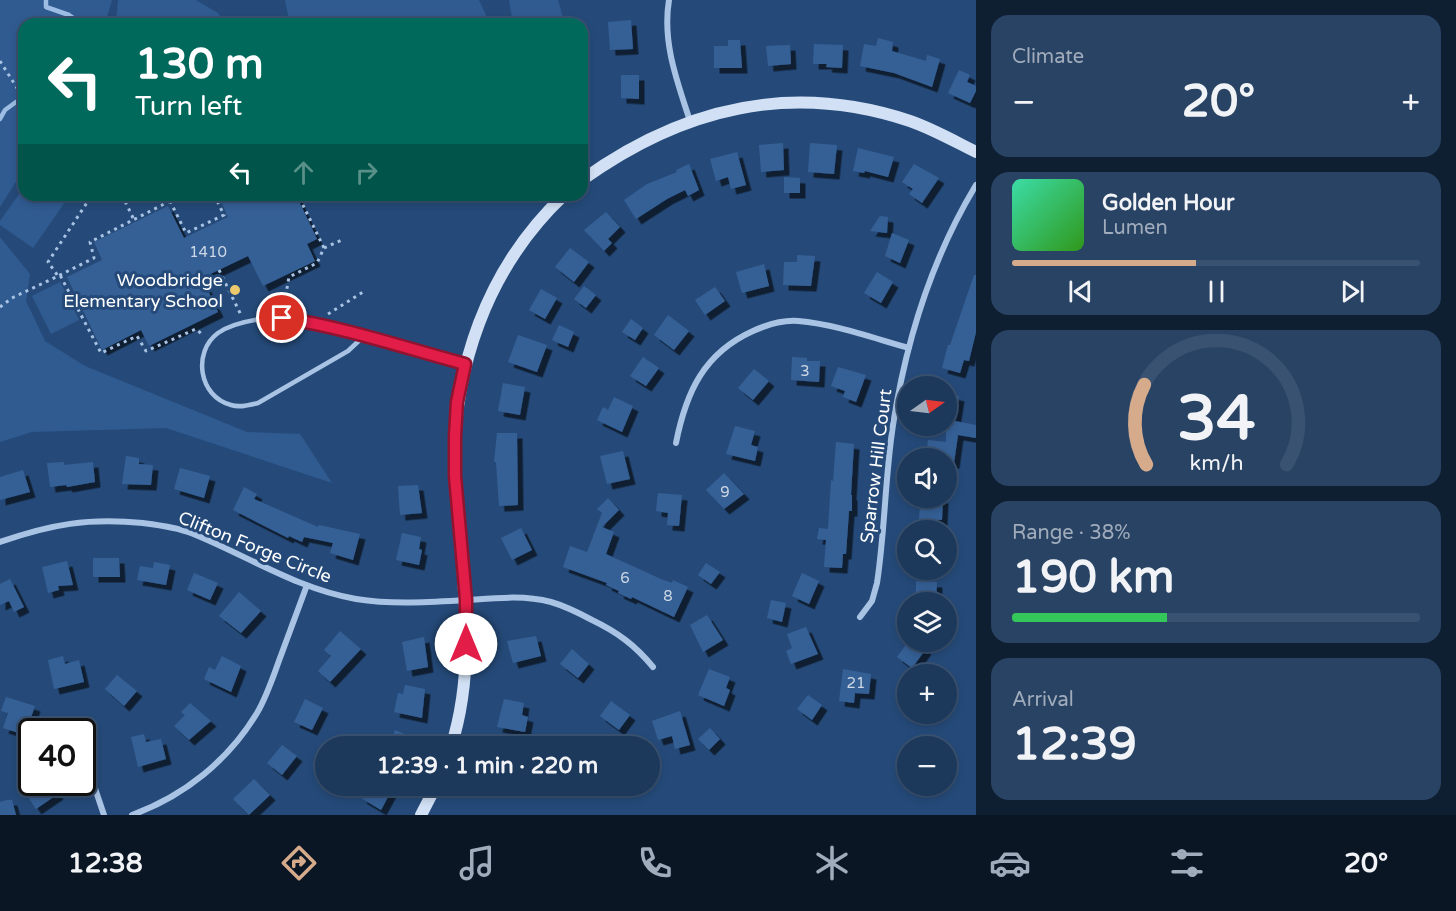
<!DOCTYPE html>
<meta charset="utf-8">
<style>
body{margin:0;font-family:"Varela Round",sans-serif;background:#294364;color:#f1f3f6;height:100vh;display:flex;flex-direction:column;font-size:22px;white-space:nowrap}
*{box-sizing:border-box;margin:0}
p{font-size:20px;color:#a0acbb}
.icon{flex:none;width:33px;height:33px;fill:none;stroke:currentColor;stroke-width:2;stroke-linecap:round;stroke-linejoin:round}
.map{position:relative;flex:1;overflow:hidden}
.details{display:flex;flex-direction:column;gap:15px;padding:15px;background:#0f1f32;width:480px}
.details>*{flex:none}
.banner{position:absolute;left:18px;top:18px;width:570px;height:183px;border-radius:18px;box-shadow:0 3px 9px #0003,0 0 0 2px #3a5271;background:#00695c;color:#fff;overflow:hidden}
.needle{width:39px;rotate:76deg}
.controls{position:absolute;left:897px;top:376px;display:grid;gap:12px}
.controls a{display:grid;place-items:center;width:60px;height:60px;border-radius:50%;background:#1c385b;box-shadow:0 3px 9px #0003,0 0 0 2px #3a5271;font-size:30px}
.speed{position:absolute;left:18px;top:718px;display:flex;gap:12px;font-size:30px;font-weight:700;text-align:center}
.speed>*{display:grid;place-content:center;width:78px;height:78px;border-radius:50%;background:#1c385b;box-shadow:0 3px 9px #0003,0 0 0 2px #3a5271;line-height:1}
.speed .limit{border:3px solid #111;border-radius:9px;background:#fff;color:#111}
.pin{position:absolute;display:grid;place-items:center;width:51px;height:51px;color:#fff;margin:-26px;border:3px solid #fff;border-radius:50%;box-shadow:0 2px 6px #0007}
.me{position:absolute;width:66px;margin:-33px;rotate:0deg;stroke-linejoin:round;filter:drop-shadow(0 0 4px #0008)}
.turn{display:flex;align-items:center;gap:21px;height:126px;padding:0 18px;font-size:27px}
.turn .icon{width:78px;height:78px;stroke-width:2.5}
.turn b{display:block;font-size:42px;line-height:51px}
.lanes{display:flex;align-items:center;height:57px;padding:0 18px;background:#0003;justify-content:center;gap:30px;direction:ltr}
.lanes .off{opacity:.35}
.big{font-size:45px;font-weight:700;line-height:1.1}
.details .widget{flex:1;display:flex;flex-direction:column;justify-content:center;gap:9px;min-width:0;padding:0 21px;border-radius:18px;background:#294364}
.details .dial{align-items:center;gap:0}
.dial svg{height:156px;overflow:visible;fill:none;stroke:#3a5271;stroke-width:7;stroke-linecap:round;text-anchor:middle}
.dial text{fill:#f1f3f6;stroke:none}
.song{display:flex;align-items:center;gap:18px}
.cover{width:72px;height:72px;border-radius:9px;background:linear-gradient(135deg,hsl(160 70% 55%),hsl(110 70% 35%))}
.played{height:6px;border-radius:3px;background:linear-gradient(90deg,#d6ab8b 45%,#3a5271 45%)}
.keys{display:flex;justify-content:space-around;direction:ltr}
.heat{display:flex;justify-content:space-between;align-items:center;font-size:33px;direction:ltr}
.charge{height:9px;border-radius:4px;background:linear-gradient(90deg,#34c759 38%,#3a5271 0)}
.trip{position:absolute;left:315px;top:736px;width:345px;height:60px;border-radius:30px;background:#1c385b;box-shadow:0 3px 9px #0003,0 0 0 2px #3a5271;font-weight:700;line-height:60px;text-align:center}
.tab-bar{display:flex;height:96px;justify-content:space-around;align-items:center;background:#0b1624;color:#a0acbb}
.tab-bar .icon{width:42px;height:42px}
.tab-bar .active{color:#d6ab8b}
.tab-bar b{font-size:27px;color:#f1f3f6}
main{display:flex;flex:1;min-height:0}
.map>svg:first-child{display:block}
.green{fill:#305b91}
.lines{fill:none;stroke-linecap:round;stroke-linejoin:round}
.stream{stroke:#9dbde4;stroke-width:4.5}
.building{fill:#366096;filter:url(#shadow)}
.path{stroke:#a8c3e3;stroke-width:3;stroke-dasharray:3 4.5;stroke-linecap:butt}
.lane{stroke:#a8c3e3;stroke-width:4.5}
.street{stroke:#a8c3e3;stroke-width:6}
.secondary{stroke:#d1e0f4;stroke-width:12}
.route-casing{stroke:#92132f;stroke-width:15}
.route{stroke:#e11d48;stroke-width:10}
.poi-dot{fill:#ecc96d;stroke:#254a79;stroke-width:2}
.labels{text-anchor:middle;stroke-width:6;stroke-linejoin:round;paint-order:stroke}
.number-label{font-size:15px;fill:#cdd7e5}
.poi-label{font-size:18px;fill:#fff;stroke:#254a79;text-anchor:end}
.street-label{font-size:18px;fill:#fff;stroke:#254a79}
</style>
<main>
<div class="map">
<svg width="976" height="815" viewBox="0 0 976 815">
<defs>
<filter id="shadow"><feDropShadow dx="5.5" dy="5.5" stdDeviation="0" flood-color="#0009"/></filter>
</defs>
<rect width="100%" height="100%" fill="#254a79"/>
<path class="green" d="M0,0H112L105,24H24V169L0,207Z
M118,0H196L218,13L225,24H116Z
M285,0H479L486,15V24H290Z
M509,0H558L565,24H513Z
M24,187V195H70L33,248L0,225V221Z
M0,237L30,274L26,301L45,341L85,366L247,432L300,434L332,483L166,428L32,432L0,442Z
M60,282L79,320L51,334L32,296Z"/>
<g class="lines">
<path class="stream" d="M46,0V7L69,15L82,24
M0,119L5,110L16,102"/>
</g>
<path class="building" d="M631,20L633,49L610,50L608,22Z
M878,38L893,42L892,51L926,61L927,55L940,59L932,87L894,73L860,66L864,44L876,46Z
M728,40H740L742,68H714V46H728Z
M814,44L843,45L842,68L826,67L827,64H813Z
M790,45L791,64L768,66L766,46Z
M959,70L970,75L967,82L976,86V91L970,103L948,93Z
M621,75H639V99L621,98Z
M783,143L784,170L761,172L759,145Z
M810,143L837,145L834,174L808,172Z
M858,148L894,157L888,177L865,171L864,173L853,171Z
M737,152L746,185L731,189L728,177L716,181L710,159Z
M689,164L699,190L688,196L685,190L667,199L636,219L624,200L647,184L677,172L676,170Z
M914,164L939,178L922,203L909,194L913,189L902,182Z
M784,177L800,178V193H784Z
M218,195H296L317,239L307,244L315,261L263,286L248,256L202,278L218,312L149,346L141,330L102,350L67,277L102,260L94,242L168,206L184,238L228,217Z
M606,212L620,227L608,239L612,243L604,251L584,230Z
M880,216L888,217L887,233L870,231Z
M892,233L909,240L900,263L885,256Z
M570,248L589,262L574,282L555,267Z
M797,255L815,256L811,286L783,285L784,262H797Z
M764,264L769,286L742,293L736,272Z
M877,272L893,282L881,303L864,293Z
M974,275H976V332L969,361L964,360L960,373L942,368L948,345H950Z
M584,286L596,295L586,308L574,299Z
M715,287L725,301L705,315L695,300Z
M541,289L557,298L545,319L529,310Z
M668,315L689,331L674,350L654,335Z
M631,319L643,328L635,340L622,332Z
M559,325L574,332L568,347L552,340Z
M518,335L547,345L537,372L508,362Z
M643,357L659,368L646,386L630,376Z
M792,357L807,358V361H820L819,382L791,380Z
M838,367L866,375L856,402L843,397L845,391L831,386Z
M754,369L769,381L753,400L738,388Z
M503,383L525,387L520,415L498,411Z
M946,393L959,396L955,421L976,425V438L958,435L954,463H946V459H926L928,440L946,442Z
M614,397L633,406L622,432L597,420L603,407L608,410Z
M735,426L755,431L751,445L758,447L755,461L726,454Z
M497,433H517L518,505L499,506L496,462H494Z
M836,442L854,444L851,495H852V511H849L846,554H843L842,568L824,567L826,540L817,539L819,528L828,529L831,480L833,481Z
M623,451L630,479L607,484L600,456Z
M126,456L139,458V464L153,465L151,485L122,484Z
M64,462V465L93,462L95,482L67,487L66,485L50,487L47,463Z
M180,468L210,476L204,498L174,489Z
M23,470L30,492L0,500V477Z
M724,473L744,494L724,509L706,490Z
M418,485L422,513L400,515L398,486Z
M244,487L257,494L254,499L318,527L319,525L360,534L353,560L330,553L333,543L304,537L302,542L289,536L288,538L233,510Z
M658,493L682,495L679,526L667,525L668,513L656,511Z
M608,498L619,510L602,527L614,532L606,554L661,579L672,583L673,580L688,587L674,617L632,597L631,599L618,593L619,591L606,585L607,583L563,567L570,546L587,552L602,513L597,509Z
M923,498H943L942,520L919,519L920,504H923Z
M521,528L532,550L512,560L501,538Z
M402,533L421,537L419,549L422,550L419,565L396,560Z
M93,558H119L120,577H93Z
M67,561L73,585L58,586L59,590L48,593L42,567Z
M154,562L170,565L166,585L137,580L140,566L153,568Z
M706,563L720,572L711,584L698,575Z
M194,573L218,583L210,600L187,590Z
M802,573L819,581L809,604L792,596Z
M10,579L24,607L14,612L9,601L0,605V584Z
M916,581L937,582L936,603H916Z
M239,592L261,611L241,633L219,616Z
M771,600L786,603L782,622L767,618Z
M707,615L723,640L703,652L690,625Z
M806,627L818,654L791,664L786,651L792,648L787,634Z
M340,631L361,649L330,682L318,671L331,656L324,650Z
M536,636L541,656L513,663L507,641Z
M424,637L428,667L407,671L402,642Z
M908,642H916L926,649L912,668L897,657Z
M572,649L589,664L578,678L560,664Z
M63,656L65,664L79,660L84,682L54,689L48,660Z
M222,656L241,666L231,692L204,679L209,667L215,670Z
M709,669L730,677L726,688L730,690L724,706L698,695Z
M843,669L871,674L869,694L855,693L854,703L839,701Z
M117,675L137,691L124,706L105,689Z
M405,685L425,689L422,718L394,712L398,693L403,694Z
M808,695L822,705L812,720L797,709Z
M6,697L35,706L25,735L3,728L8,713L1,711Z
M305,699L323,708L312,730L294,722Z
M504,699L524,703L522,715L528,717L525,732L497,727Z
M611,701L630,715L619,730L600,716Z
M190,703L211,721L189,740L174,726L185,715L181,712Z
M680,711L690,745L675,749L672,736L658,740L652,721Z
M710,728L720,739L709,750L698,739Z
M395,730L414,738L410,747H389Z
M144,734L146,742L161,739L166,759L138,767L131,737Z
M282,745L297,756L282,775L267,763Z
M254,779L270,795L249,815L233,799Z
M41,783H50L58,794L36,809L26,794Z
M368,786H394L381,810L361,798Z
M7,800H12L16,815H0V802Z"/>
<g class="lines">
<path class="path" d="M0,61L24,99
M122,195L135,222
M175,195L170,201L90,242L94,258L58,276L60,275L101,353L137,336L146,351L196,329L204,336
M170,201L186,233L224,215L214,195
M324,248L342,240
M219,270L241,315
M0,307L12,298L58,276L48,262L92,195
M283,311L289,277L317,263L324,248L298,195
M328,314L363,292"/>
<path class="lane" d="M364,336L348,351L258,403C250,405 240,408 231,405C199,397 192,352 218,333C231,324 247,321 261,319C289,316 316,324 342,331C384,341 424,353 465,365"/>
<path class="street" d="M669,0C662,42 677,81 690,121
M676,443C686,392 704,353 753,331C766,325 783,320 798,321C835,324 873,338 909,348
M0,542C52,524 87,518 143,523C159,525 176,527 191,533C246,555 297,589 356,599C393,605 432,602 469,600C496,598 524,595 551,602C565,606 579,613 592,620C617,632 635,645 653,667
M860,617L872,601L877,583C885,531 885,477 893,425C906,341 932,258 976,185
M82,750L104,815
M132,815C184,796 228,761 257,713C267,696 273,677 280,658C289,634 298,609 307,585"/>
<path class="secondary" d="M582,180C682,108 790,81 910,121C933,129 954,141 976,152
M451,747C480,656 459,567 455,475C451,370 487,268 564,195
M421,815L436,786"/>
</g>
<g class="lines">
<g class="route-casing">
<path id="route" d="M282,318C344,327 405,348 465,364L457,402L455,436V476L466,600V644"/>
</g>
<use href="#route" class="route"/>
</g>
<circle class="poi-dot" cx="235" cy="290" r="6"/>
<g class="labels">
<g class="number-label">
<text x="208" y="257">1410</text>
<text x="805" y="376">3</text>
<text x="725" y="497">9</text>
<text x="625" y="583">6</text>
<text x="668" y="601">8</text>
<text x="856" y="688">21</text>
</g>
<g class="poi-label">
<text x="223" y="286">Woodbridge<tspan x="223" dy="21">Elementary School</tspan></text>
</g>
<g class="street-label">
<text transform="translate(876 466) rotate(-83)" y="6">Sparrow Hill Court</text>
<text transform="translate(255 547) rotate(22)" y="6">Clifton Forge Circle</text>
</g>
</g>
</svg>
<div class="controls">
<a><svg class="needle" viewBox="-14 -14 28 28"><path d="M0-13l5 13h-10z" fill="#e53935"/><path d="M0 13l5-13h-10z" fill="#a0acbb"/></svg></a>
<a><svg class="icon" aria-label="sound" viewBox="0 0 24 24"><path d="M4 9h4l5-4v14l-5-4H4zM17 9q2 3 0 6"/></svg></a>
<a><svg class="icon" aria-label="search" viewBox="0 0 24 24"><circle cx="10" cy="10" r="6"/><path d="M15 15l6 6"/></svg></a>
<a><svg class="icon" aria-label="layers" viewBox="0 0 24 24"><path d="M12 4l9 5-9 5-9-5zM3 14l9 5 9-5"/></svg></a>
<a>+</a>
<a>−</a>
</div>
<div class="speed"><div class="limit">40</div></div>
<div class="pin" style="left:282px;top:318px;background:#d93025"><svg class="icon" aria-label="arrive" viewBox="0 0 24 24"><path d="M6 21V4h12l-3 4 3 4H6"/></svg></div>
<svg class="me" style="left:466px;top:644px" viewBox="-20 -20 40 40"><circle r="19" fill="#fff"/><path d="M0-13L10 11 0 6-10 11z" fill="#e11d48"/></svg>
<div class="trip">12:39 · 1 min · 220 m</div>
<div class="banner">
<div class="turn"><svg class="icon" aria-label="left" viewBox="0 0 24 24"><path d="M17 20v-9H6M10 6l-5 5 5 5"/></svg><div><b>130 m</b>Turn left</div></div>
<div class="lanes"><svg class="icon" aria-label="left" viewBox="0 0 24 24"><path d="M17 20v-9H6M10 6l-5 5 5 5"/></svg><svg class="icon off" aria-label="ahead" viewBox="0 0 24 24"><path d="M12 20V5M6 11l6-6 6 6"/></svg><svg class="icon off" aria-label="right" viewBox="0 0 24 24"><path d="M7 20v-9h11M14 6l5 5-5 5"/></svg></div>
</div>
</div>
<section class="details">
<div class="widget"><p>Climate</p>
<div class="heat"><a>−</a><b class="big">20°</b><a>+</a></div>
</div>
<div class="widget">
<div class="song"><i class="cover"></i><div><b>Golden Hour</b><p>Lumen</p></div></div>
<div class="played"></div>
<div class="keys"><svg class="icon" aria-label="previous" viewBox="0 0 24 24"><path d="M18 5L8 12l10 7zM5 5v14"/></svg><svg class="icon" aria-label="pause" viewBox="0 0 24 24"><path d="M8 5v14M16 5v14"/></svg><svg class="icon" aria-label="next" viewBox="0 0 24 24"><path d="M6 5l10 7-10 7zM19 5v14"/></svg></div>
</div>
<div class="widget dial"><svg viewBox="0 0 100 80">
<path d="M14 69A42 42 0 1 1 86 69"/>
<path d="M14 69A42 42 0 0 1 13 28" stroke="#d6ab8b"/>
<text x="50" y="56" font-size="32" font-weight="700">34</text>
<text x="50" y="72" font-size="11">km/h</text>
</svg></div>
<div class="widget"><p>Range · 38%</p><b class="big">190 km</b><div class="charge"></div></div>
<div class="widget"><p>Arrival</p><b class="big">12:39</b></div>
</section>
</main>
<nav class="tab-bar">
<b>12:38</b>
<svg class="icon active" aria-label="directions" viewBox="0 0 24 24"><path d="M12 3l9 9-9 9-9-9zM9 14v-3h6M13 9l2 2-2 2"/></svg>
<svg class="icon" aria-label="music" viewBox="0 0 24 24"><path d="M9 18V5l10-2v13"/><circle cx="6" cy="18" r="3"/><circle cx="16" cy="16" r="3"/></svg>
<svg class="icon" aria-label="phone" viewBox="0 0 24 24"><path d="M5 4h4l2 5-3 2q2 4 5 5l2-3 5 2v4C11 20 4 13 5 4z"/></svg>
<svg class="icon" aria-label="climate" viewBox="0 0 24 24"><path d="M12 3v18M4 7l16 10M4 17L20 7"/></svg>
<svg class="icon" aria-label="car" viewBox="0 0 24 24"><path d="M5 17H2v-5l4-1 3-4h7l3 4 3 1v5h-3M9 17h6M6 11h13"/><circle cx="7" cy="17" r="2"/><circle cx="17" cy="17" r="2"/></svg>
<svg class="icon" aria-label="filters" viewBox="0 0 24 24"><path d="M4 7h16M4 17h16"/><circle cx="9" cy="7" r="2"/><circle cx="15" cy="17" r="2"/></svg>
<b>20°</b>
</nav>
